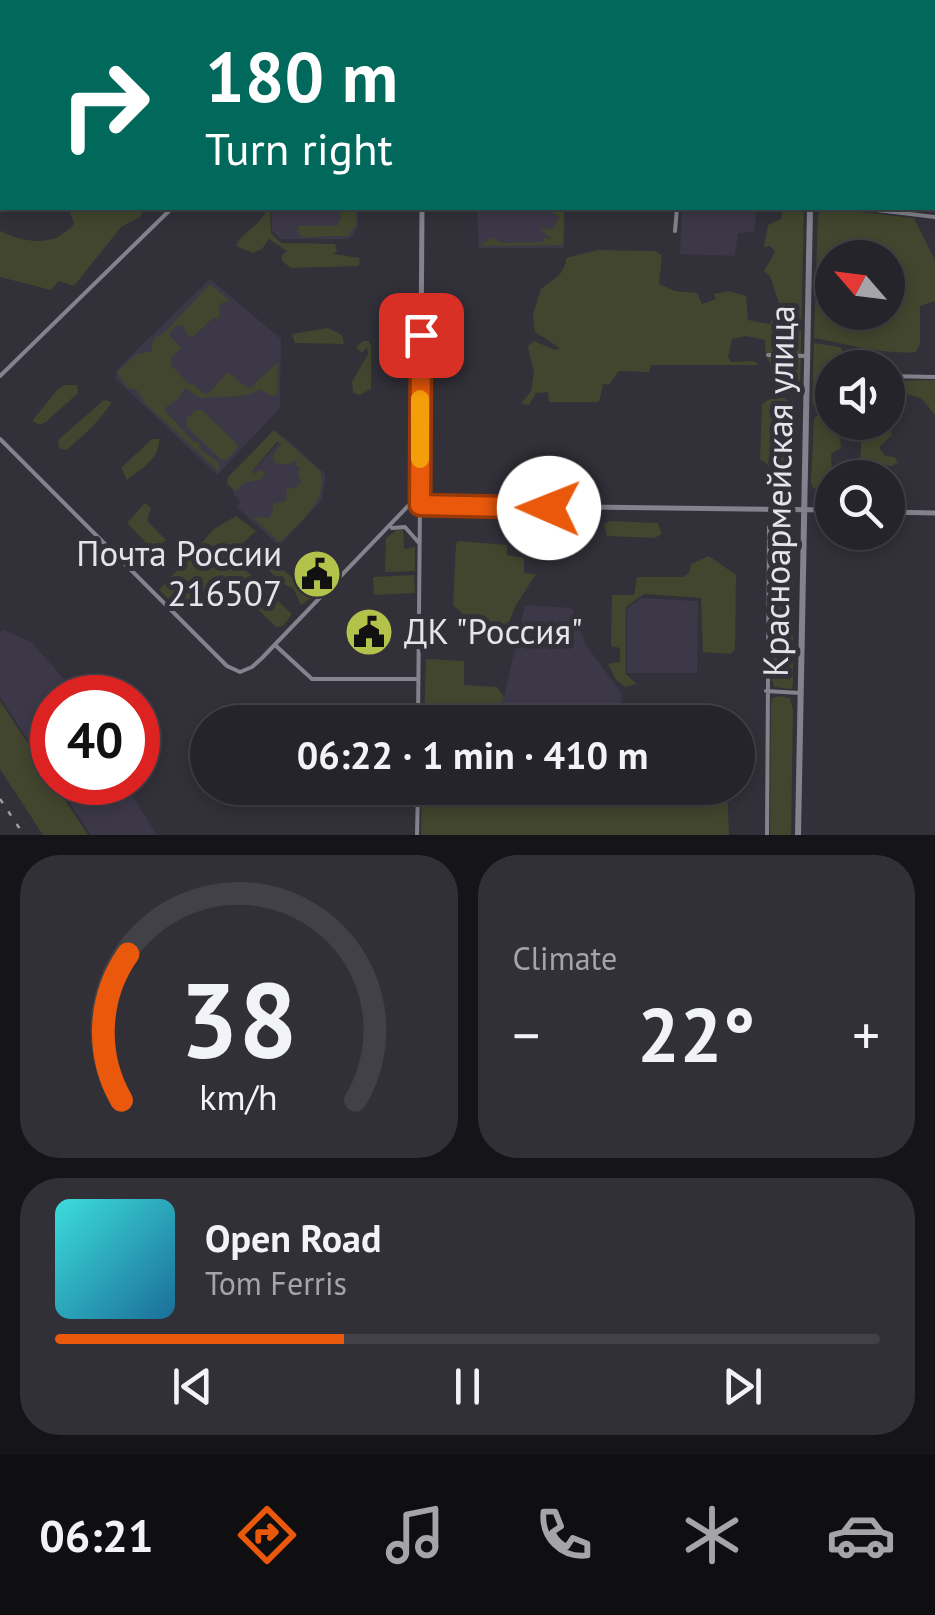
<!DOCTYPE html>
<meta charset="utf-8">
<style>
body{margin:0;font-family:"PT Sans",sans-serif;background:#323037;color:#f1f3f6;height:100vh;display:flex;flex-direction:column;font-size:38px;white-space:nowrap}
*{box-sizing:border-box;margin:0}
p{font-size:32px;color:#a4a4a9}
.icon{flex:none;width:55px;height:55px;fill:none;stroke:currentColor;stroke-width:2;stroke-linecap:round;stroke-linejoin:round}
.map{position:relative;height:835px;overflow:hidden}
.side{display:flex;flex-direction:column;gap:20px;padding:20px;background:#151418;flex:1}
.side>*{flex:none}
.top-card{position:absolute;left:0px;top:0px;width:935px;height:210px;box-shadow:0 5px 15px #0003,0 0 0 2px #424147;background:#00695c;color:#fff;overflow:hidden}
.needle{width:65px;rotate:298deg}
.buttons{position:absolute;left:815px;top:240px;display:grid;gap:20px}
.buttons a{display:grid;place-items:center;width:90px;height:90px;border-radius:50%;background:#26242b;box-shadow:0 5px 15px #0003,0 0 0 2px #424147;font-size:50px}
.speed{position:absolute;left:30px;top:675px;display:flex;gap:20px;font-size:50px;font-weight:700;text-align:center}
.speed>*{display:grid;place-content:center;width:130px;height:130px;border-radius:50%;background:#26242b;box-shadow:0 5px 15px #0003,0 0 0 2px #424147;line-height:1}
.speed .limit{border:15px solid #d22;background:#fff;color:#111}
.pin{position:absolute;display:grid;place-items:center;width:85px;height:85px;color:#fff;margin:-42px;border-radius:20px;box-shadow:0 5px 15px #0006}
.me{position:absolute;width:110px;margin:-55px;rotate:271deg;stroke-linejoin:round;filter:drop-shadow(0 0 8px #0008)}
.turn{display:flex;align-items:center;gap:35px;height:210px;padding:0 40px;font-size:45px}
.turn .icon{width:130px;height:130px;stroke-width:2.5}
.turn b{display:block;font-size:70px;line-height:85px}
.big{font-size:75px;font-weight:700;line-height:1.1}
.side .tile{flex:1;display:flex;flex-direction:column;justify-content:center;gap:15px;min-width:0;padding:0 35px;border-radius:40px;background:#323037}
.side .dial{align-items:center;gap:0}
.dial svg{height:260px;overflow:visible;fill:none;stroke:#424147;stroke-width:7;stroke-linecap:round;text-anchor:middle}
.dial text{fill:#f1f3f6;stroke:none}
.song{display:flex;align-items:center;gap:30px}
.cover{width:120px;height:120px;border-radius:15px;background:linear-gradient(135deg,hsl(180 70% 55%),hsl(200 70% 35%))}
.played{height:10px;border-radius:5px;background:linear-gradient(90deg,#ea580c 35%,#424147 35%)}
.keys{display:flex;justify-content:space-around;direction:ltr}
.heat{display:flex;justify-content:space-between;align-items:center;font-size:55px;direction:ltr}
.side .tiles{flex:1;display:grid;gap:20px;grid-template-columns:1fr 1fr}
.tile:last-child{grid-column:span 2}
.trip{position:absolute;left:190px;top:705px;width:565px;height:100px;border-radius:50px;background:#26242b;box-shadow:0 5px 15px #0003,0 0 0 2px #424147;font-weight:700;line-height:100px;text-align:center}
.tab-bar{display:flex;height:160px;justify-content:space-around;align-items:center;background:#0f0e11;color:#a4a4a9}
.tab-bar .icon{width:70px;height:70px}
.tab-bar .active{color:#ea580c}
.tab-bar b{font-size:45px;color:#f1f3f6}
.map>svg:first-child{display:block}
.built{fill:#3c3848}
.green{fill:#42462e;fill-rule:evenodd}
.lines{fill:none;stroke-linecap:round;stroke-linejoin:round}
.minor{stroke:#84828d;stroke-width:4}
.tertiary{stroke:#84828d;stroke-width:5}
.secondary{stroke:#84828d;stroke-width:6}
.rail{stroke:#9e9da4;stroke-width:2.5;stroke-dasharray:5 10;stroke-linecap:butt}
.route-casing{stroke:#983908;stroke-width:25}
.route{stroke:#ea580c;stroke-width:18}
.slow{stroke:#f59e0b;stroke-width:18}
.labels{text-anchor:middle;stroke-width:10;stroke-linejoin:round;paint-order:stroke}
.street-label{font-size:35px;fill:#e5e4ea;stroke:#323039}
.poi-label{font-size:35px;fill:#e5e4ea;stroke:#323039;text-anchor:end}
</style>
<div class="map">
<svg width="935" height="835" viewBox="0 0 935 835">
<rect width="100%" height="100%" fill="#323039"/>
<path class="built" d="M836,0H935V213L884,208H932V2Z
M272,208H358V227L352,237L345,239H280L272,230Z
M477,208H565L564,248H479Z
M682,208H756L755,228L753,232L738,233L735,256L680,254Z
M210,279L281,339L280,408L217,475L115,378L119,367Z
M284,437L325,474V480L322,500L279,546L237,507L240,503L233,492Z
M641,598L698,601L697,673H627V609Z
M525,605L572,608L586,645L622,694L619,722H493L504,697Z
M4,630L31,642L66,681L77,679L90,697L52,698V777L0,697V633Z
M56,783H124L157,835H91Z"/>
<path class="green" d="M68,208H145L140,217L121,227L74,286L59,281L51,290L0,277V231C25,243 54,248 74,224Z
M267,208H270L271,233L281,243L335,244L337,251L333,254L360,258L359,266L291,268L282,261V255L287,251L269,239L262,249L253,253L236,246C243,230 263,225 267,208Z
M339,208H355L356,226L348,236L302,237L297,231L299,226H337L341,218Z
M555,208H564L563,245L480,246L491,238L503,243L543,242L544,238L552,239L539,228L553,229L559,217L550,211H555Z
M783,208H804L800,394L776,391V384L772,382C775,364 763,358 765,340L746,336L732,339L728,357L731,362L754,361L759,365H651L649,372L619,371L609,385L603,384L599,402H549L548,392L536,393L529,405L521,404L531,391L534,373L528,346L534,341L555,350L560,348L535,332L533,314L541,289C553,279 565,275 566,258L597,250L654,251L662,255L659,284L675,291L697,293L702,304L716,299L714,294L729,291L746,296L748,320L770,324L780,306L770,276L764,271L775,252L770,246L764,247L768,225L781,219Z
M824,208L914,218L935,260V301L920,306V343L916,352C881,355 849,344 814,338L818,215ZM832,258H888V312H832Z
M210,284L230,301L219,304V319L213,318L193,337H190L182,325L175,326L169,335L181,348L171,358V365L189,384H193L204,394L209,393L228,372L249,389L278,362L277,395L271,396L260,389C245,400 217,395 201,398L185,388L177,400L167,406L165,411L194,442H198L200,449L218,462L220,467L218,471L145,403L136,389L127,388L117,372L137,354L153,351L151,345L156,337L163,334Z
M328,328L342,335L344,344L295,343L292,334Z
M363,341H369L371,347V389L359,395L353,393L352,382L368,354L367,347L362,353L356,347Z
M814,343L840,347L843,351C828,363 833,388 832,409L815,407L812,403Z
M935,380V415L922,399L900,391L888,407V381Z
M65,385H77L78,393L46,422L40,425L32,421L58,389Z
M784,398L794,404L795,491L781,494L772,468L760,459L762,404L770,399Z
M104,400L112,402C101,419 82,438 66,450L59,448L58,440Z
M196,410H202L237,444L238,447L228,459L222,460L187,427L186,419Z
M827,415L832,417V422L838,423L841,448L831,454L832,469L847,475L832,478V483L814,489L811,483L814,420L816,416Z
M862,423H879L881,428L890,430L892,435L879,447L885,456L894,457L898,463L891,466L860,463Z
M274,430L321,472C327,503 299,522 280,543L253,517L269,518L274,510L272,504L286,501L287,487L295,489L301,482L298,472L300,468L295,464L298,459L287,465L275,463L273,456L281,443L277,442L252,471L254,474L260,470L265,472L261,479L244,483L235,492L227,483L228,477Z
M152,439H159C160,459 141,469 127,480L121,468Z
M145,503L151,508L147,521L166,540L154,551L127,523Z
M236,516L256,531L233,552V558L292,614L283,626L276,627L222,575L182,612L159,590L214,529Z
M609,521L658,523L662,534L655,538L607,536L604,525Z
M793,529V685L791,689L774,687L772,679L774,530Z
M397,530H403L404,549L415,547V571L385,572L386,538Z
M459,541L507,545V555L524,558V573L536,574L516,605L501,640L493,650L492,625L478,621L475,615L463,614L453,605L456,543Z
M253,545L305,588L312,597L301,605L293,588L283,584L250,552Z
M709,556L736,575L735,650L730,654L703,652L701,598L644,594L626,607V674L637,684L625,687L616,680L608,664L620,662V648L611,646L612,595H634L637,577H683L689,573L691,564Z
M414,575L415,593L374,595L373,577Z
M426,659L464,661V685L497,687L504,697L493,722H424Z
M781,696L790,698L793,710L791,835H770L771,705L772,698Z
M0,701L88,835H43L0,769Z
M422,788H571L598,799L604,788H727L729,835H421Z"/>
<g class="lines">
<path class="minor" d="M350,0L355,2
M399,0L400,2
M450,2V0
M568,2L569,0
M860,208L935,217
M675,231L677,208
M768,355L806,356
M0,376L172,208
M888,376L935,377
M0,439L227,666L240,672L252,667L262,658L408,506L420,505L418,722
M392,528L405,527L419,543
M275,645L312,679H417
M766,691L800,693
M417,835L418,788
M767,835L769,527"/>
<path class="tertiary" d="M422,208L420,505L832,510
M888,512L935,513"/>
<path class="secondary" d="M813,2V0
M798,835L810,208"/>
<path class="rail" d="M0,799L24,835"/>
</g>
<g class="lines">
<g class="route-casing">
<path id="route" d="M421,335L420,505L549,508"/>
</g>
<use href="#route" class="route"/>
<path class="slow" d="M420,459V399"/>
</g>
<defs>
<g id="civic-disc" transform="scale(2.5)"><circle r="9.5" fill="#b3c24b" stroke="#323039"/><path d="M-.6-6.5H3V-4.5H.6V-3L4-1V1h2V6H-6V1h2V-1L-.6-3ZM-1.2 2.5V6h2.4V2.5Z" fill="#111"/></g>
</defs>
<g fill-rule="evenodd">
<use href="#civic-disc" x="317" y="574"/>
<use href="#civic-disc" x="369" y="632"/>
</g>
<g class="labels">
<g class="street-label">
<text transform="translate(779 491) rotate(-89)" y="12">Красноармейская улица</text>
</g>
<g class="poi-label">
<text x="282" y="566">Почта России<tspan x="282" dy="40">216507</tspan></text>
<text x="404" y="644" text-anchor="start">ДК "Россия"</text>
</g>
</g>
</svg>
<div class="buttons">
<a><svg class="needle" viewBox="-14 -14 28 28"><path d="M0-13l5 13h-10z" fill="#e53935"/><path d="M0 13l5-13h-10z" fill="#a4a4a9"/></svg></a>
<a><svg class="icon" aria-label="sound" viewBox="0 0 24 24"><path d="M4 9h4l5-4v14l-5-4H4zM17 9q2 3 0 6"/></svg></a>
<a><svg class="icon" aria-label="search" viewBox="0 0 24 24"><circle cx="10" cy="10" r="6"/><path d="M15 15l6 6"/></svg></a>
</div>
<div class="speed"><div class="limit">40</div></div>
<div class="pin" style="left:421px;top:335px;background:#d93025"><svg class="icon" aria-label="arrive" viewBox="0 0 24 24"><path d="M6 21V4h12l-3 4 3 4H6"/></svg></div>
<svg class="me" style="left:549px;top:508px" viewBox="-20 -20 40 40"><circle r="19" fill="#fff"/><path d="M0-13L10 11 0 6-10 11z" fill="#ea580c"/></svg>
<div class="trip">06:22 · 1 min · 410 m</div>
<div class="top-card">
<div class="turn"><svg class="icon" aria-label="right" viewBox="0 0 24 24"><path d="M7 20v-9h11M14 6l5 5-5 5"/></svg><div><b>180 m</b>Turn right</div></div>
</div>
</div>
<section class="side">
<div class="tiles">
<div class="tile dial"><svg viewBox="0 0 100 80">
<path d="M14 69A42 42 0 1 1 86 69"/>
<path d="M14 69A42 42 0 0 1 16 24" stroke="#ea580c"/>
<text x="50" y="56" font-size="32" font-weight="700">38</text>
<text x="50" y="72" font-size="11">km/h</text>
</svg></div>
<div class="tile"><p>Climate</p>
<div class="heat"><a>−</a><b class="big">22°</b><a>+</a></div>
</div>
<div class="tile">
<div class="song"><i class="cover"></i><div><b>Open Road</b><p>Tom Ferris</p></div></div>
<div class="played"></div>
<div class="keys"><svg class="icon" aria-label="previous" viewBox="0 0 24 24"><path d="M18 5L8 12l10 7zM5 5v14"/></svg><svg class="icon" aria-label="pause" viewBox="0 0 24 24"><path d="M8 5v14M16 5v14"/></svg><svg class="icon" aria-label="next" viewBox="0 0 24 24"><path d="M6 5l10 7-10 7zM19 5v14"/></svg></div>
</div>
</div>
</section>
<nav class="tab-bar">
<b>06:21</b>
<svg class="icon active" aria-label="directions" viewBox="0 0 24 24"><path d="M12 3l9 9-9 9-9-9zM9 14v-3h6M13 9l2 2-2 2"/></svg>
<svg class="icon" aria-label="music" viewBox="0 0 24 24"><path d="M9 18V5l10-2v13"/><circle cx="6" cy="18" r="3"/><circle cx="16" cy="16" r="3"/></svg>
<svg class="icon" aria-label="phone" viewBox="0 0 24 24"><path d="M5 4h4l2 5-3 2q2 4 5 5l2-3 5 2v4C11 20 4 13 5 4z"/></svg>
<svg class="icon" aria-label="climate" viewBox="0 0 24 24"><path d="M12 3v18M4 7l16 10M4 17L20 7"/></svg>
<svg class="icon" aria-label="car" viewBox="0 0 24 24"><path d="M5 17H2v-5l4-1 3-4h7l3 4 3 1v5h-3M9 17h6M6 11h13"/><circle cx="7" cy="17" r="2"/><circle cx="17" cy="17" r="2"/></svg>
</nav>
